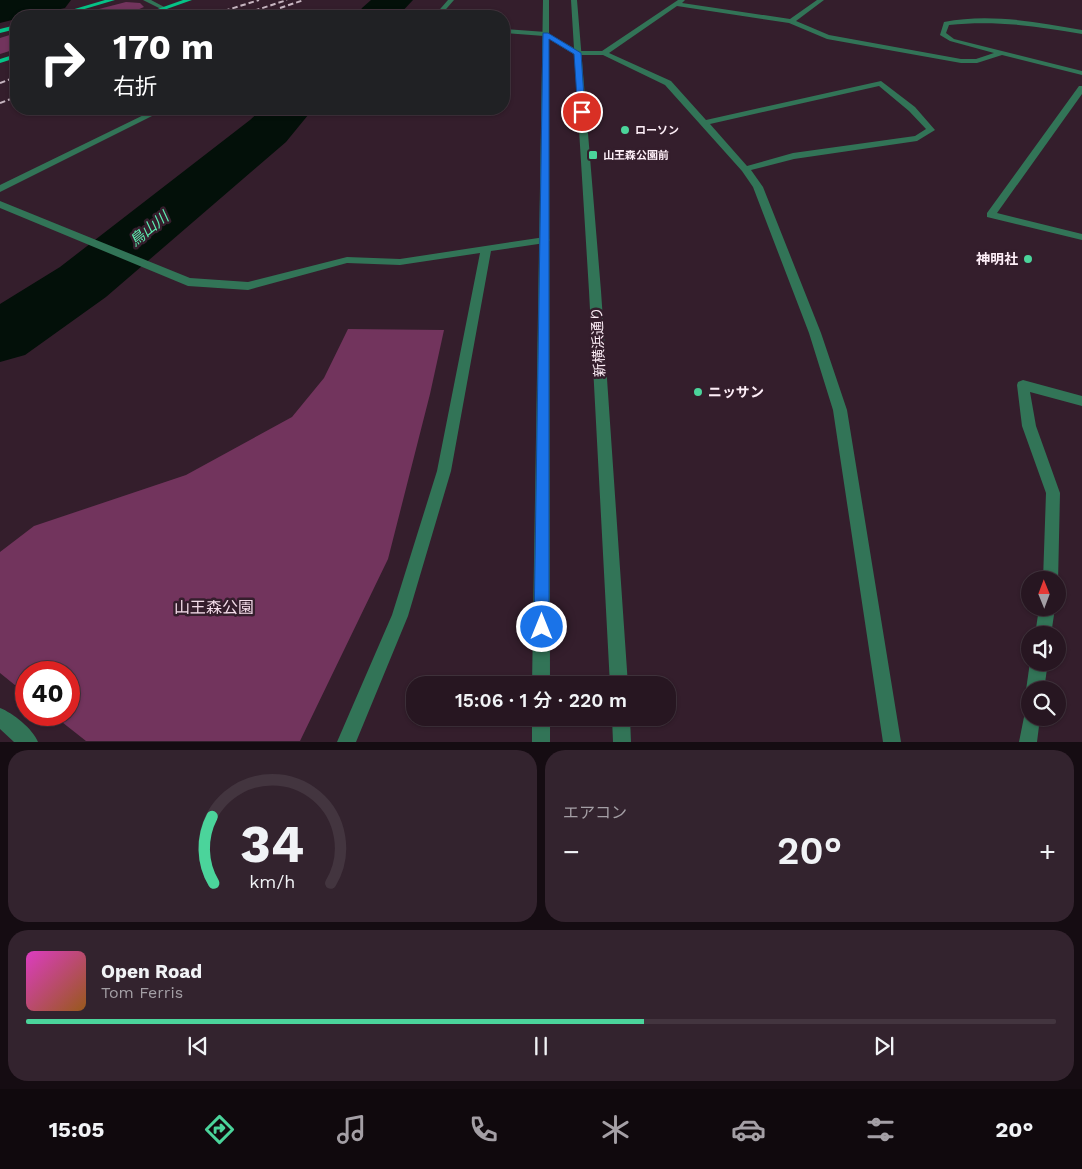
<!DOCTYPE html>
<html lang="ja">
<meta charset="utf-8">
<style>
body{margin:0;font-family:"Work Sans","Noto Sans JP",sans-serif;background:#33232e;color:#f1f3f6;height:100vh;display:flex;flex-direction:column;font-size:19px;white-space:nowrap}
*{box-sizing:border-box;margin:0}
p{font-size:16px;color:#a49fa5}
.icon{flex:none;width:28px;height:28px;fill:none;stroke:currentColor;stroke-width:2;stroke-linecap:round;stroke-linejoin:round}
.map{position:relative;height:742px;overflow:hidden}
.drawer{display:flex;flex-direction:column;gap:8px;padding:8px;background:#150c12;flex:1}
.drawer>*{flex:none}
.guide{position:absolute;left:10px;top:10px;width:500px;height:105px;border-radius:20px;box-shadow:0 1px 4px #0004,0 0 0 1px #43353f;background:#202124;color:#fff;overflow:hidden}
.needle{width:32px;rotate:359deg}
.fabs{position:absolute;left:1021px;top:571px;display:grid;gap:10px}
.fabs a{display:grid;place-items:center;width:45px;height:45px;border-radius:50%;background:#271621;box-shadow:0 1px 4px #0004,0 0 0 1px #43353f;font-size:25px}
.speed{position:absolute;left:15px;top:661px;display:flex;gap:10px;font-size:25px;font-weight:700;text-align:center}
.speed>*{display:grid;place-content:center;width:65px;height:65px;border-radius:50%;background:#271621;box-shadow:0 1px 4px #0004,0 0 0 1px #43353f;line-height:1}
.speed .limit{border:8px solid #d22;background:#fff;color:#111}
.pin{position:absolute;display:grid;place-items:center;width:42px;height:42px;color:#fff;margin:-21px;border:2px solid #fff;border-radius:50%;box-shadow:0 1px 5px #0007}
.me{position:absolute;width:55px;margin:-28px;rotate:0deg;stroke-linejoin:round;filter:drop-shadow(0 0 4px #0008)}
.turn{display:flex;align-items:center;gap:18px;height:105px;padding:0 20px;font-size:22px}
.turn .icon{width:65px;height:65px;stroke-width:2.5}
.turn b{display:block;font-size:35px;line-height:42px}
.big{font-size:38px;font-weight:600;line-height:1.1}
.drawer .card{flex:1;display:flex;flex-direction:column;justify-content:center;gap:8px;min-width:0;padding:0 18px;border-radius:20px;background:#33232e}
.drawer .dial{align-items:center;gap:0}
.dial svg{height:130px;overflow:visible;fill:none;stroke:#43353f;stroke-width:7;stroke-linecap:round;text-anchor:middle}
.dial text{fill:#f1f3f6;stroke:none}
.song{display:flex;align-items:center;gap:15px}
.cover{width:60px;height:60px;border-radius:8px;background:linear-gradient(135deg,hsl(310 70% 55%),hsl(30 70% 35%))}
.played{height:5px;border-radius:2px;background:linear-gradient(90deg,#4bd49b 60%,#43353f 60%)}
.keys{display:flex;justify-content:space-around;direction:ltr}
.heat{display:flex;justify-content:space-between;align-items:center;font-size:28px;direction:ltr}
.drawer .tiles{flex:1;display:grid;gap:8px;grid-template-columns:1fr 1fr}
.card:last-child{grid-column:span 2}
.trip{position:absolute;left:406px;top:676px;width:270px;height:50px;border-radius:20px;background:#271621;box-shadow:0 1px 4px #0004,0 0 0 1px #43353f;font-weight:600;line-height:50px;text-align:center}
.menu{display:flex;height:80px;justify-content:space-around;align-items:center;background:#10090d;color:#a49fa5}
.menu .icon{width:35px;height:35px}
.menu .on{color:#4bd49b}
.menu b{font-size:22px;color:#f1f3f6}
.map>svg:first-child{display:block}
.green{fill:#72345d}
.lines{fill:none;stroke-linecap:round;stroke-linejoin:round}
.river{fill:#031009;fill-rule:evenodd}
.minor{fill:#327457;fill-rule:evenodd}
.tertiary{fill:#327457;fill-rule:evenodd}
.primary{fill:#05c286;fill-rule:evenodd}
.rail{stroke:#c6b5c0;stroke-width:2;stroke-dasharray:5.5 3;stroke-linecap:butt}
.route{fill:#1a73e8;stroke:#114b97}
.poi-dot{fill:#4bd49b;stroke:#341e2c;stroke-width:2}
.labels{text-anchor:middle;stroke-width:5;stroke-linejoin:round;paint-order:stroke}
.far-poi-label{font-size:11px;font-weight:bold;fill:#fdeef7;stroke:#341e2c;text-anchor:start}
.poi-label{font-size:14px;font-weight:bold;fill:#fdeef7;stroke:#341e2c;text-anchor:end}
.street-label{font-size:14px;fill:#fdeef7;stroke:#341e2c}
.water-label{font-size:15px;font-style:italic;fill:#5df0b2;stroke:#341e2c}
.near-park-label{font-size:16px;fill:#f3dce9;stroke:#341e2c}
</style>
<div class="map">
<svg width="1082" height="742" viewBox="0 0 1082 742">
<rect width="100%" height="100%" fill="#341e2c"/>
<path class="green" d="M126,2L140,3L144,7L123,16H72Z
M16,33V49L0,54V38Z
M348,329L444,330L430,394L388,559L300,741H86L53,715H69V672H26V694L0,673V552L34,526L186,475L292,417L324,378Z"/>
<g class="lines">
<path class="river" d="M0,0H71L65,8L29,16H16V19L0,23Z
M371,0H413L398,16H357L362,8Z
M262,109H313L286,142L106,297L25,355L0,362V304L60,267L250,120Z"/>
<path class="minor" d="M143,0H151L168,9L163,10Z
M448,0H454L440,16H434Z
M678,0H685L682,3L790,19L817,0H824L796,21L829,35L961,59H976L994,53L950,41L940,35L944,22C989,13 1037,22 1082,30V34C1038,26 994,20 949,25L946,33L954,39L1082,71V75L1002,55L977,63H961L827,39L789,23L677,6L609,53L671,81L706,120L881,81L915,107L935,130L917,141L794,159L751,170L763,187L821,333L847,410L901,742H883L833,410L809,333L753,187L742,171L665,85L603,55H575L544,36L504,33V29L546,32L579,51H602ZM879,86L909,111L926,129L915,136L793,153L747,166L710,124Z
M1079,86H1082V94L997,213L1082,234V240L987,217V213Z
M156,109H166L0,192V185Z
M0,201L190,278L248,282L347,257L400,259L545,237L550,240L545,243L491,251L451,471L408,616L356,742H337L392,615L437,471L480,253L400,265L347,263L248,290L188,286L0,208Z
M1023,380L1082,396V406L1030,392L1036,426L1060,493L1058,583V580H1043L1046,493L1022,426L1017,385L1018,382Z
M1039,608H1055L1051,635H1035Z
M1030,662H1048L1044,690H1030V697L1026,690Z
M0,708C13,713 33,729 38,742H14L0,729Z
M1030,709V718H1040L1037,742H1019L1025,712Z"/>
<path class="tertiary" d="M543,0H549L550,685H532Z
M571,0H577L601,291L628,685H610L589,291Z
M532,718H550V742H532Z
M612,718H630L631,742H613Z"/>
<path class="primary" d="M105,0H115L61,16H51Z
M183,0H192L147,16H138Z
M16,25V29L0,33V29Z
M16,54V58L0,63V59Z"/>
<path class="rail" d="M280,8L304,0
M208,16L259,0
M238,16L287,0
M0,83L16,77
M0,103L16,97"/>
</g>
<path class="route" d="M543,33H548L581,53L585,112L582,115L578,112L574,54L549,39V627L547,632L542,635L536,632L534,627Z"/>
<g class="poi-dot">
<circle cx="625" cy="130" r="5"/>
<rect x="588" y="150" width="10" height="10" rx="2.5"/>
<circle cx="1028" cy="259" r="5"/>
<circle cx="698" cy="392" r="5"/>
</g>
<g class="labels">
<g class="far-poi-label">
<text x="635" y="134">ローソン</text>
<text x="603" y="159">山王森公園前</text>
</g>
<g class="poi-label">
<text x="1018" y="264">神明社</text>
<text x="708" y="397" text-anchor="start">ニッサン</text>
</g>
<g class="street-label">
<text transform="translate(598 342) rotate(-93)" y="5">新横浜通り</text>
</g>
<g class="water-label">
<text transform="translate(149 229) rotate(-39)" y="5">鳥山川</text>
</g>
<g class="near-park-label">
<text x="214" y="613">山王森公園</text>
</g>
</g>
</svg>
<div class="fabs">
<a><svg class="needle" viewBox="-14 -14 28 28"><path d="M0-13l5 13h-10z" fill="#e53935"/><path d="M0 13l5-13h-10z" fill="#a49fa5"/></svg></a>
<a><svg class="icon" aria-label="sound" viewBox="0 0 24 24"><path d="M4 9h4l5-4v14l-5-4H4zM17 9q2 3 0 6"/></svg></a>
<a><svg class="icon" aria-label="search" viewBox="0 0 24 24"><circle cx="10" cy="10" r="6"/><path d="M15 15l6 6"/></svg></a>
</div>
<div class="speed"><div class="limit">40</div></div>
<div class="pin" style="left:582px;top:112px;background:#d93025"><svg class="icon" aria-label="arrive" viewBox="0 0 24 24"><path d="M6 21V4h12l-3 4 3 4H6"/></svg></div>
<svg class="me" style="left:542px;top:627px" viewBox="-20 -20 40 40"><circle r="17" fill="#1a73e8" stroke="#fff" stroke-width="3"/><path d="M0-11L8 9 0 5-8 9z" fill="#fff"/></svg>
<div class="trip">15:06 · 1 分 · 220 m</div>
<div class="guide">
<div class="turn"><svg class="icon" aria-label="right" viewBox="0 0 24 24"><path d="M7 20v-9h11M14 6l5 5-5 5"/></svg><div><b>170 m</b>右折</div></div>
</div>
</div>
<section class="drawer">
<div class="tiles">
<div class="card dial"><svg viewBox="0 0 100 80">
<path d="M14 69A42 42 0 1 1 86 69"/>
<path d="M14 69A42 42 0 0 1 13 28" stroke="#4bd49b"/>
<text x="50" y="56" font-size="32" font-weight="700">34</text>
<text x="50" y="72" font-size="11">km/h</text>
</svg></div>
<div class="card"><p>エアコン</p>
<div class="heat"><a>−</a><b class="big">20°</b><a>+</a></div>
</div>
<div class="card">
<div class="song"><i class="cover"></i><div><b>Open Road</b><p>Tom Ferris</p></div></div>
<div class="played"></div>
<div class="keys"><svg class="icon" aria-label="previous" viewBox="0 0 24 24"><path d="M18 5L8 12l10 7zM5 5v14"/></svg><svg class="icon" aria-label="pause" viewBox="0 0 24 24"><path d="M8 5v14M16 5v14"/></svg><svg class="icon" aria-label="next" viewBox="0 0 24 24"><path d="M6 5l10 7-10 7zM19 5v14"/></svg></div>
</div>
</div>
</section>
<nav class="menu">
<b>15:05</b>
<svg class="icon on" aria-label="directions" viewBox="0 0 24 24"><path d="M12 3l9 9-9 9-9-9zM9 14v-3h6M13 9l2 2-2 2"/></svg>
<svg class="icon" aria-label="music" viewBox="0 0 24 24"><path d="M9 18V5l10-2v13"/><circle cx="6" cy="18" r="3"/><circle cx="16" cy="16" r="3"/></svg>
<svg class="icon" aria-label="phone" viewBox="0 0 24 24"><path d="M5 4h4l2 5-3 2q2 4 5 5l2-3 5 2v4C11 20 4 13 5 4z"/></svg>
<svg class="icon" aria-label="climate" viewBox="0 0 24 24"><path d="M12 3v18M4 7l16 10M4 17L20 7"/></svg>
<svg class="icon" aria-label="car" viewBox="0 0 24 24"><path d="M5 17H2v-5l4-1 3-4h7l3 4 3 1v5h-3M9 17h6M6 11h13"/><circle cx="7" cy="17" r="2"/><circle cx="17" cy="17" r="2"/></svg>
<svg class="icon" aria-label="filters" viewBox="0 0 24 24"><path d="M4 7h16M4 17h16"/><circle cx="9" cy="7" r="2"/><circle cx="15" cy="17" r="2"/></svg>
<b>20°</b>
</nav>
